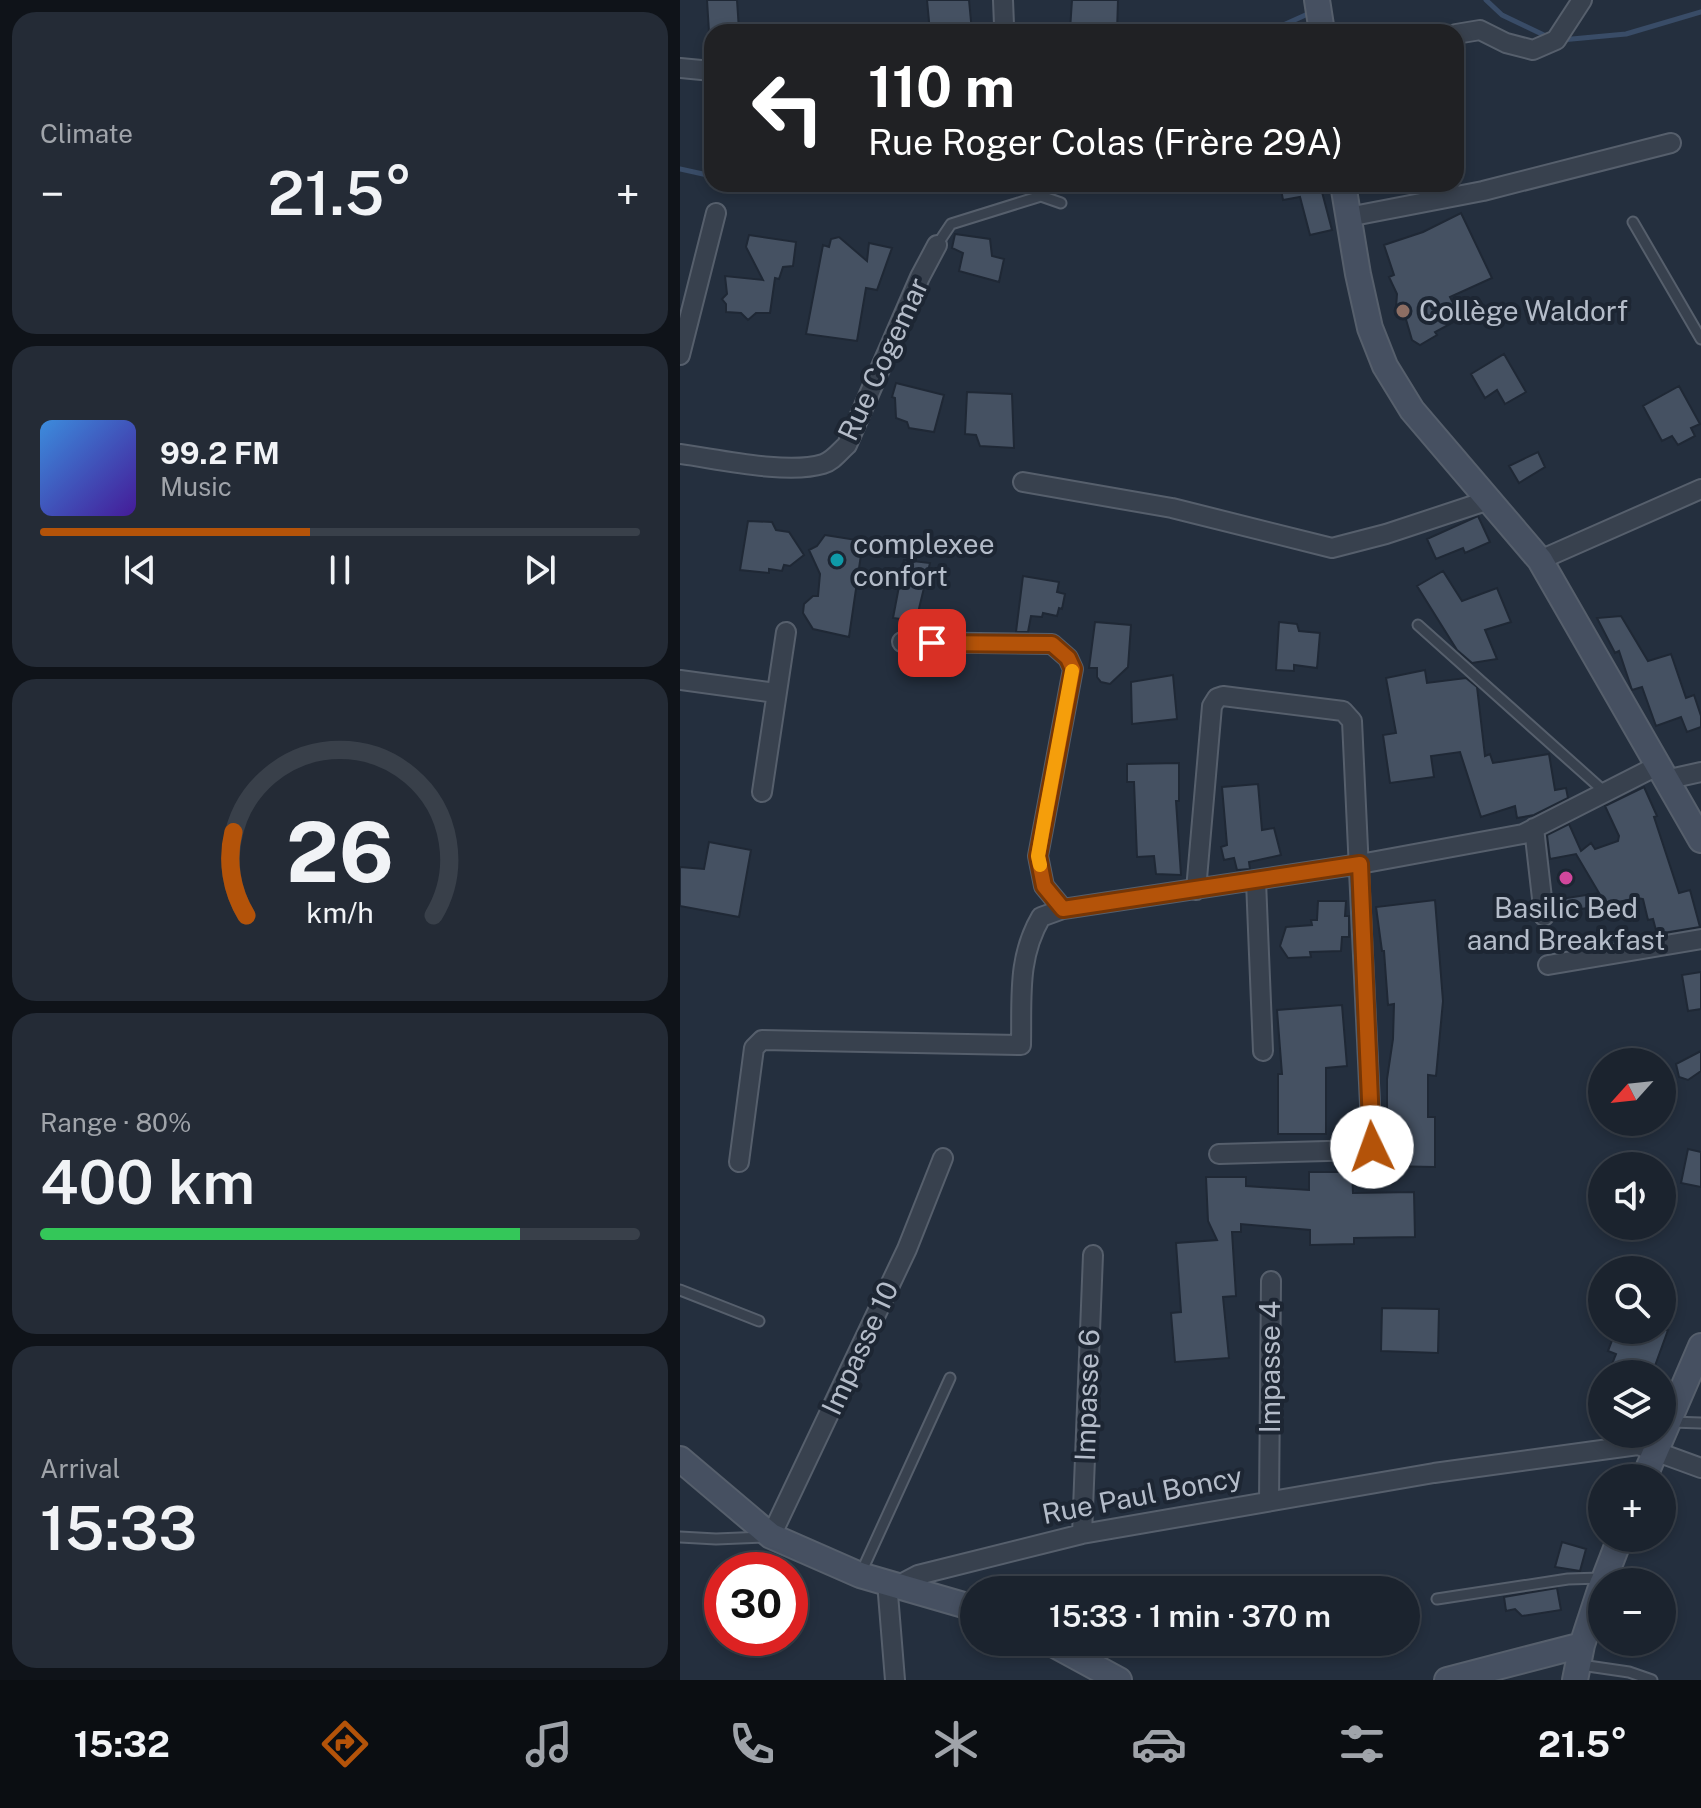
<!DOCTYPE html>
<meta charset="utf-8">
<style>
body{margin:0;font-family:"Public Sans",sans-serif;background:#242b36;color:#f1f3f6;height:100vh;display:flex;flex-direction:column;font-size:30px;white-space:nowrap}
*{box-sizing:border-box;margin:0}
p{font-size:26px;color:#a0a4aa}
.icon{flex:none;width:44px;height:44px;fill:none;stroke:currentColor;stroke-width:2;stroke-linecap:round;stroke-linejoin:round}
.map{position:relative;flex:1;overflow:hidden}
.side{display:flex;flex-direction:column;gap:12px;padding:12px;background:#0f1319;width:680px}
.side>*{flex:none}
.hud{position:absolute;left:24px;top:24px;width:760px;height:168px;border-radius:24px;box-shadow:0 4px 12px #0003,0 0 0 2px #39404a;background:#202124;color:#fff;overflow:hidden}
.needle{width:52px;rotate:243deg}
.fabs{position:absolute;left:908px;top:1048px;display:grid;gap:16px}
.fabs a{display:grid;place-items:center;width:88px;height:88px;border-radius:50%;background:#1b232e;box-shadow:0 4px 12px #0003,0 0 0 2px #39404a;font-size:40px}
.speed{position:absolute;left:24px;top:1552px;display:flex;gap:16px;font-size:40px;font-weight:700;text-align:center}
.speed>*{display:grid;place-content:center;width:104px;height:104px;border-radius:50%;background:#1b232e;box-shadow:0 4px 12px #0003,0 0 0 2px #39404a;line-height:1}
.speed .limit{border:12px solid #d22;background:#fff;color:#111}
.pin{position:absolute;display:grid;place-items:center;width:68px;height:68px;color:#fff;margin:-34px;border-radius:16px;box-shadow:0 4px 12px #0006}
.me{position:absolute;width:88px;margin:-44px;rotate:357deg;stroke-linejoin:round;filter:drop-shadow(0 0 6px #0008)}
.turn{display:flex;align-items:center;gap:28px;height:168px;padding:0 32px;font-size:36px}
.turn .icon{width:104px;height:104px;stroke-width:2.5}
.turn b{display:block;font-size:56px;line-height:68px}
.big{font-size:60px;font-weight:600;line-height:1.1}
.side .tile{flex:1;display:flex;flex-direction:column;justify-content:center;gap:12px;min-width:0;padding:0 28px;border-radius:24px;background:#242b36}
.side .dial{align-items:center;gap:0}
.dial svg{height:208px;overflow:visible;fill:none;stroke:#39404a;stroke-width:7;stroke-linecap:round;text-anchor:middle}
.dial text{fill:#f1f3f6;stroke:none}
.song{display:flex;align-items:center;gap:24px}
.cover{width:96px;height:96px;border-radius:12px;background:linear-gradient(135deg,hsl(210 70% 55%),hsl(260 70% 35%))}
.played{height:8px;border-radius:4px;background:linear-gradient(90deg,#b45309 45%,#39404a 45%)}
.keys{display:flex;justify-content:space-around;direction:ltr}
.heat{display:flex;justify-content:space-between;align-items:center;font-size:44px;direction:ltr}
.charge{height:12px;border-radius:6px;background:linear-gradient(90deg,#34c759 80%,#39404a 0)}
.trip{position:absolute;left:280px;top:1576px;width:460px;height:80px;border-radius:40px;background:#1b232e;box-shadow:0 4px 12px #0003,0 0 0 2px #39404a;font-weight:600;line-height:80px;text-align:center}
.menu{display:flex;height:128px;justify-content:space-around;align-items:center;background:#0b0e12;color:#a0a4aa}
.menu .icon{width:56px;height:56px}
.menu .selected{color:#b45309}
.menu b{font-size:36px;color:#f1f3f6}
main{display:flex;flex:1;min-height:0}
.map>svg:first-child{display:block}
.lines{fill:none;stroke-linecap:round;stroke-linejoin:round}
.stream{stroke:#394c67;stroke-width:5}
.building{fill:#455162;stroke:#1f2835;stroke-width:2}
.lane-casing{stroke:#565f6c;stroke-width:13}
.street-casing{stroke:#565f6c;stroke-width:22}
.secondary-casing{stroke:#565f6c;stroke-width:28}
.lane{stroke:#38414e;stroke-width:9}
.street{stroke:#38414e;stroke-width:18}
.secondary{stroke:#465061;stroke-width:24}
.route-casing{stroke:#753606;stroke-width:20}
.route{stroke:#b45309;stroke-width:14}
.slow{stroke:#f59e0b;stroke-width:14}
.education-dot{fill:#8d6e63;stroke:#1d2633;stroke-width:3}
.culture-dot{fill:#0f9aa8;stroke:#1d2633;stroke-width:3}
.hotel-dot{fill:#d1479c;stroke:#1d2633;stroke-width:3}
.labels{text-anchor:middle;stroke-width:8;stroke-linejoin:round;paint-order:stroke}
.poi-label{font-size:28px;fill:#b4bcc9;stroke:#1d2633;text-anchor:start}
.street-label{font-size:28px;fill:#b4bcc9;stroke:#1d2633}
</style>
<main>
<section class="side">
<div class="tile"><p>Climate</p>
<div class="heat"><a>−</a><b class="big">21.5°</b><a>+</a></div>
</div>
<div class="tile">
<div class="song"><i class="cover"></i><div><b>99.2 FM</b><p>Music</p></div></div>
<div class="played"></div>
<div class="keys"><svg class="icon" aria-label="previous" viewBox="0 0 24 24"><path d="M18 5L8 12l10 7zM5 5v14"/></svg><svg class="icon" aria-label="pause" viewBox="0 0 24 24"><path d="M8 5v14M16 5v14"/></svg><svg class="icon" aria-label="next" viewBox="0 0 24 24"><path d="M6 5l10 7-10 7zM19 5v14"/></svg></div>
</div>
<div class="tile dial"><svg viewBox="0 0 100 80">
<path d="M14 69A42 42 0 1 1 86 69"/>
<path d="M14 69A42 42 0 0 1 9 37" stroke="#b45309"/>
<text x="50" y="56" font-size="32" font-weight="700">26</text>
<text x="50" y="72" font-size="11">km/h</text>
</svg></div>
<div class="tile"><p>Range · 80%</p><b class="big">400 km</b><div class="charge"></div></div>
<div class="tile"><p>Arrival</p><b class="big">15:33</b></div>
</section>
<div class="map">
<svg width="1021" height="1680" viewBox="0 0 1021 1680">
<rect width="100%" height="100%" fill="#242f3e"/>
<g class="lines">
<path class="stream" d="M806,0L822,15L868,37
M588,32L630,13
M881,40L946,34L1021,12
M0,169L32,176
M72,184L143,186L165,184"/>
</g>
<path class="building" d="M27,0H57L59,30L29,32Z
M247,0H289L292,32H250Z
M392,0H438L437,32L390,30Z
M600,184H648L649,191L642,192L652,230L630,235L620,197L603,200Z
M781,213L812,278L770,297L781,318L755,332L757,335L740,345L732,340L725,316L716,308L717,294L709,277L714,275L704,245L743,232Z
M275,234L310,239L312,256L324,259L319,282L279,271L283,253L272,248Z
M69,235L116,242L113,266L103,267L99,279L95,278L90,313H76L68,320L61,313L46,312V304L42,299L47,294L45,276L83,280L66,247Z
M159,237L187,261L189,243L212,248L197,290L186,288L177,341L126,334L143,245L149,247L151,239Z
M824,354L846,392L825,404L817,390L805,398L791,374Z
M216,383L264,395L254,432L229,428L227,422L216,418L215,398L212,397Z
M999,386L1020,424L1011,428L1015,436L998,445L992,436L982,441L963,406Z
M287,392L332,394L334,448L300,446L296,435L285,434Z
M858,452L865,467L839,483L829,466Z
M798,516L810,542L785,553L783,548L756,559L747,539Z
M68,521L92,522L96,530L109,532L124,555L110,566L104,565L102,571L89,569V573L60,570Z
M145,535L183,541L169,637L133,629L123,613L124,604L133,596H138L140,574L129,550L137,546Z
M224,560L250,563L236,621L213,618Z
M763,571L782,601L817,588L831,622L805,630L817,659L792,663L777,650L737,586Z
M343,576L379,582L377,592L385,594L382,609L379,608L377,616L363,613L362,617L351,616L348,632H336Z
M941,616L968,661L991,654L1006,698L1014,695L1021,716V727L1007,732L1001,717L976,726L962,687L952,690L939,651L935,653L917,618Z
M415,622L451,625L448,667L430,684L421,682L417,677V668H409Z
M599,622L617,624L619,631L640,633L637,668L614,665V671L596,670Z
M745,670L747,683L786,678L797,687L805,756L810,754L813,763L869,754L875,790L886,788L888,798L854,815L837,818L835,806L801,817L780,752L751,756L754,777L710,783L703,735L716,733L706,678Z
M493,675L497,719L452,724L451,682Z
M499,763V801H496L501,875L476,874L474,856L457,857L454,782H447V764Z
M578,784L582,830L594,828L601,855L569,862L570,869L557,870L554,858L544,860L541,847L547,845L542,787Z
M964,787L977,816L974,817L999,893L1010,890L1020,927L977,934L973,919L968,920L963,899L958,898L876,914L874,900L919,893L896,854L870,859L867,835L889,824L901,851L911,843L915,849L938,841L939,836L925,806Z
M29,842L71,850L59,917L0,906V867L24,869Z
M755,900L763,1001L756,1076L748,1075V1117H755V1167L704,1166V1117H707V1079L713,1039L714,1004L708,1005L704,951H702L696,907Z
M638,901H666L665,916H669V937H662L661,951L630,952L631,957L608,958L600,946L606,927L632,925L631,920H637Z
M1021,972V1009L1008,1011L1002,975Z
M662,1005L667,1066L646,1068V1134H598V1074H602L597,1010Z
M1021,1051V1071L1008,1080L999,1077L996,1064Z
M1008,1149L1021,1152V1187L1001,1183Z
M629,1172H672L673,1193L734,1192L735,1237L674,1238V1244L630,1245V1230L561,1224V1232H552L556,1296L543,1297L549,1358L495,1362L491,1313L501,1312L496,1243L537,1240L528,1221L526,1177H566V1186L629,1190Z
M702,1308L759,1309L758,1353L701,1351Z
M936,1330H988L972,1374H928L936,1354L928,1351Z
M882,1542L906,1549L900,1571L875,1567Z
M877,1588L881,1610L842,1616L835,1609L826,1611L824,1597Z"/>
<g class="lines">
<g class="lane-casing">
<path id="lane" d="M953,222L1021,339
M257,245L271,224L361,196L381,203
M738,625L926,793
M0,1290L79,1321
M992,1422L1021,1423
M0,1537L36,1539L84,1537
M180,1575L270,1378
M757,1599L888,1579L921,1578
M901,1665L949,1672L972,1680"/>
</g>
<g class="street-casing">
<path id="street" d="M320,32L324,25L323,0
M776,34L800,30L826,43L853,50L876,40L902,0
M0,68L32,71
M668,217L803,191L991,143
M0,355L36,213
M0,454C38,459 107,475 143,464C153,461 159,452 167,445L240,277L257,245
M343,482L492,508L652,548L706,534L809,500
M860,560L1021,489
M222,642L372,644L388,658L393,669L358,856L364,886L383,909
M0,680L96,693
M985,780L1021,772
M82,792L106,632
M854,828L864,916
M576,881L583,1051
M516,890L532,706L537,698L543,696L663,711L672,721L692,1147L686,1150L539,1154
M868,965L1021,939
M59,1162L74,1048L82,1040L341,1045C342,998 337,958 361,917L383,909L680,864L843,834L977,766
M589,1501L591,1281
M402,1534L413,1255
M91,1536L227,1249L263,1158
M207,1582L215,1680
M219,1585L238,1575L402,1534L754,1473L958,1445L1021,1468"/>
</g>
<g class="secondary-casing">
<path id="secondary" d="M637,0L642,32
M663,184L678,274L690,328L705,366L732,410L860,560L1021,840
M0,1459L91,1536L180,1575L294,1608
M964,1478L1021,1346
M923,1582L940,1538
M369,1642L439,1680
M767,1680L902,1645
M895,1680L902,1645L922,1584"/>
</g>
<use href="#lane" class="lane"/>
<use href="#street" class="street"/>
<use href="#secondary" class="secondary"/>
</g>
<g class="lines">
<g class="route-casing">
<path id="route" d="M252,643L372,644L388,658L393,669L358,856L364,886L383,909L680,864L692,1147"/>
</g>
<use href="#route" class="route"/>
<path class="slow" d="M360,865L358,856L364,822L392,671"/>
</g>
<circle class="education-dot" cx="723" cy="311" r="8"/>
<circle class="culture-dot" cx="157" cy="560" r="8"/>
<circle class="hotel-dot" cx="886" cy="878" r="8"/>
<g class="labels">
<g class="poi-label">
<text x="739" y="321">Collège Waldorf</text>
<text x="173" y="554">complexee<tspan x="173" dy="32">confort</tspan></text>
<text x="886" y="918" text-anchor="middle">Basilic Bed<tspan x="886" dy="32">aand Breakfast</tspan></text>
</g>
<g class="street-label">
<text transform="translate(203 359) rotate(-65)" y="10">Rue Cogemar</text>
<text transform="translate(180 1348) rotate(-65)" y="10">Impasse 10</text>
<text transform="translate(590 1367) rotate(-90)" y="10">Impasse 4</text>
<text transform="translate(407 1395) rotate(-88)" y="10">Impasse 6</text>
<text transform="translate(462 1495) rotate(-11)" y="10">Rue Paul Boncy</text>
</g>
</g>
</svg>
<div class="fabs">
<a><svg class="needle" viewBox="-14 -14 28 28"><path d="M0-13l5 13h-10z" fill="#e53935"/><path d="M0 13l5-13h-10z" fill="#a0a4aa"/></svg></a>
<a><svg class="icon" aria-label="sound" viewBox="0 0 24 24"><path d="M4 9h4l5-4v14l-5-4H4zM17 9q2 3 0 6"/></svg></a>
<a><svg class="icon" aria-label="search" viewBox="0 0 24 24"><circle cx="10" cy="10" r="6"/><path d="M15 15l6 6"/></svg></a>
<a><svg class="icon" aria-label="layers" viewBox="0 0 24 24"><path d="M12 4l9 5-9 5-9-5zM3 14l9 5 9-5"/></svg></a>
<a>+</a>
<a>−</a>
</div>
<div class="speed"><div class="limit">30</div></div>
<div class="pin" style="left:252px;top:643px;background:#d93025"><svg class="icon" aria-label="arrive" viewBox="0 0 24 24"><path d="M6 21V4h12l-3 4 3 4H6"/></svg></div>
<svg class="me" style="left:692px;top:1147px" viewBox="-20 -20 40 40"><circle r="19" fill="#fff"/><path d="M0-13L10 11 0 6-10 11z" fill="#b45309"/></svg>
<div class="trip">15:33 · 1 min · 370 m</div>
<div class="hud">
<div class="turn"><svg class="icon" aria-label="left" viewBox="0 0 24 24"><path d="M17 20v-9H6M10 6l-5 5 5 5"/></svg><div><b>110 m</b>Rue Roger Colas (Frère 29A)</div></div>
</div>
</div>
</main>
<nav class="menu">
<b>15:32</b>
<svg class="icon selected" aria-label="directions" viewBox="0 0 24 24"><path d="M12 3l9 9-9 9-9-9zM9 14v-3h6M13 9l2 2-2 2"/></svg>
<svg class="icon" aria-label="music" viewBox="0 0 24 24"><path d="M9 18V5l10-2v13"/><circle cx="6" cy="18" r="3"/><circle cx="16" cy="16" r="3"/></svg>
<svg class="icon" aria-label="phone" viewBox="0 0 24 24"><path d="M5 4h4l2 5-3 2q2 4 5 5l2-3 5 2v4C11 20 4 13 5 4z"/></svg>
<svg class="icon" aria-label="climate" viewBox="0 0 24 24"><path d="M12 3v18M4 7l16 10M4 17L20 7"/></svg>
<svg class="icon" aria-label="car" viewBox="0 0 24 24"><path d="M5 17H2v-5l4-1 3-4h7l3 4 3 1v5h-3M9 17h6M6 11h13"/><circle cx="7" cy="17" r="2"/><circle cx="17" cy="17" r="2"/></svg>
<svg class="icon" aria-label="filters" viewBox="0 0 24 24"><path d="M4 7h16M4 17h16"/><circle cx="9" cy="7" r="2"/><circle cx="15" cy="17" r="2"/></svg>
<b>21.5°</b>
</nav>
